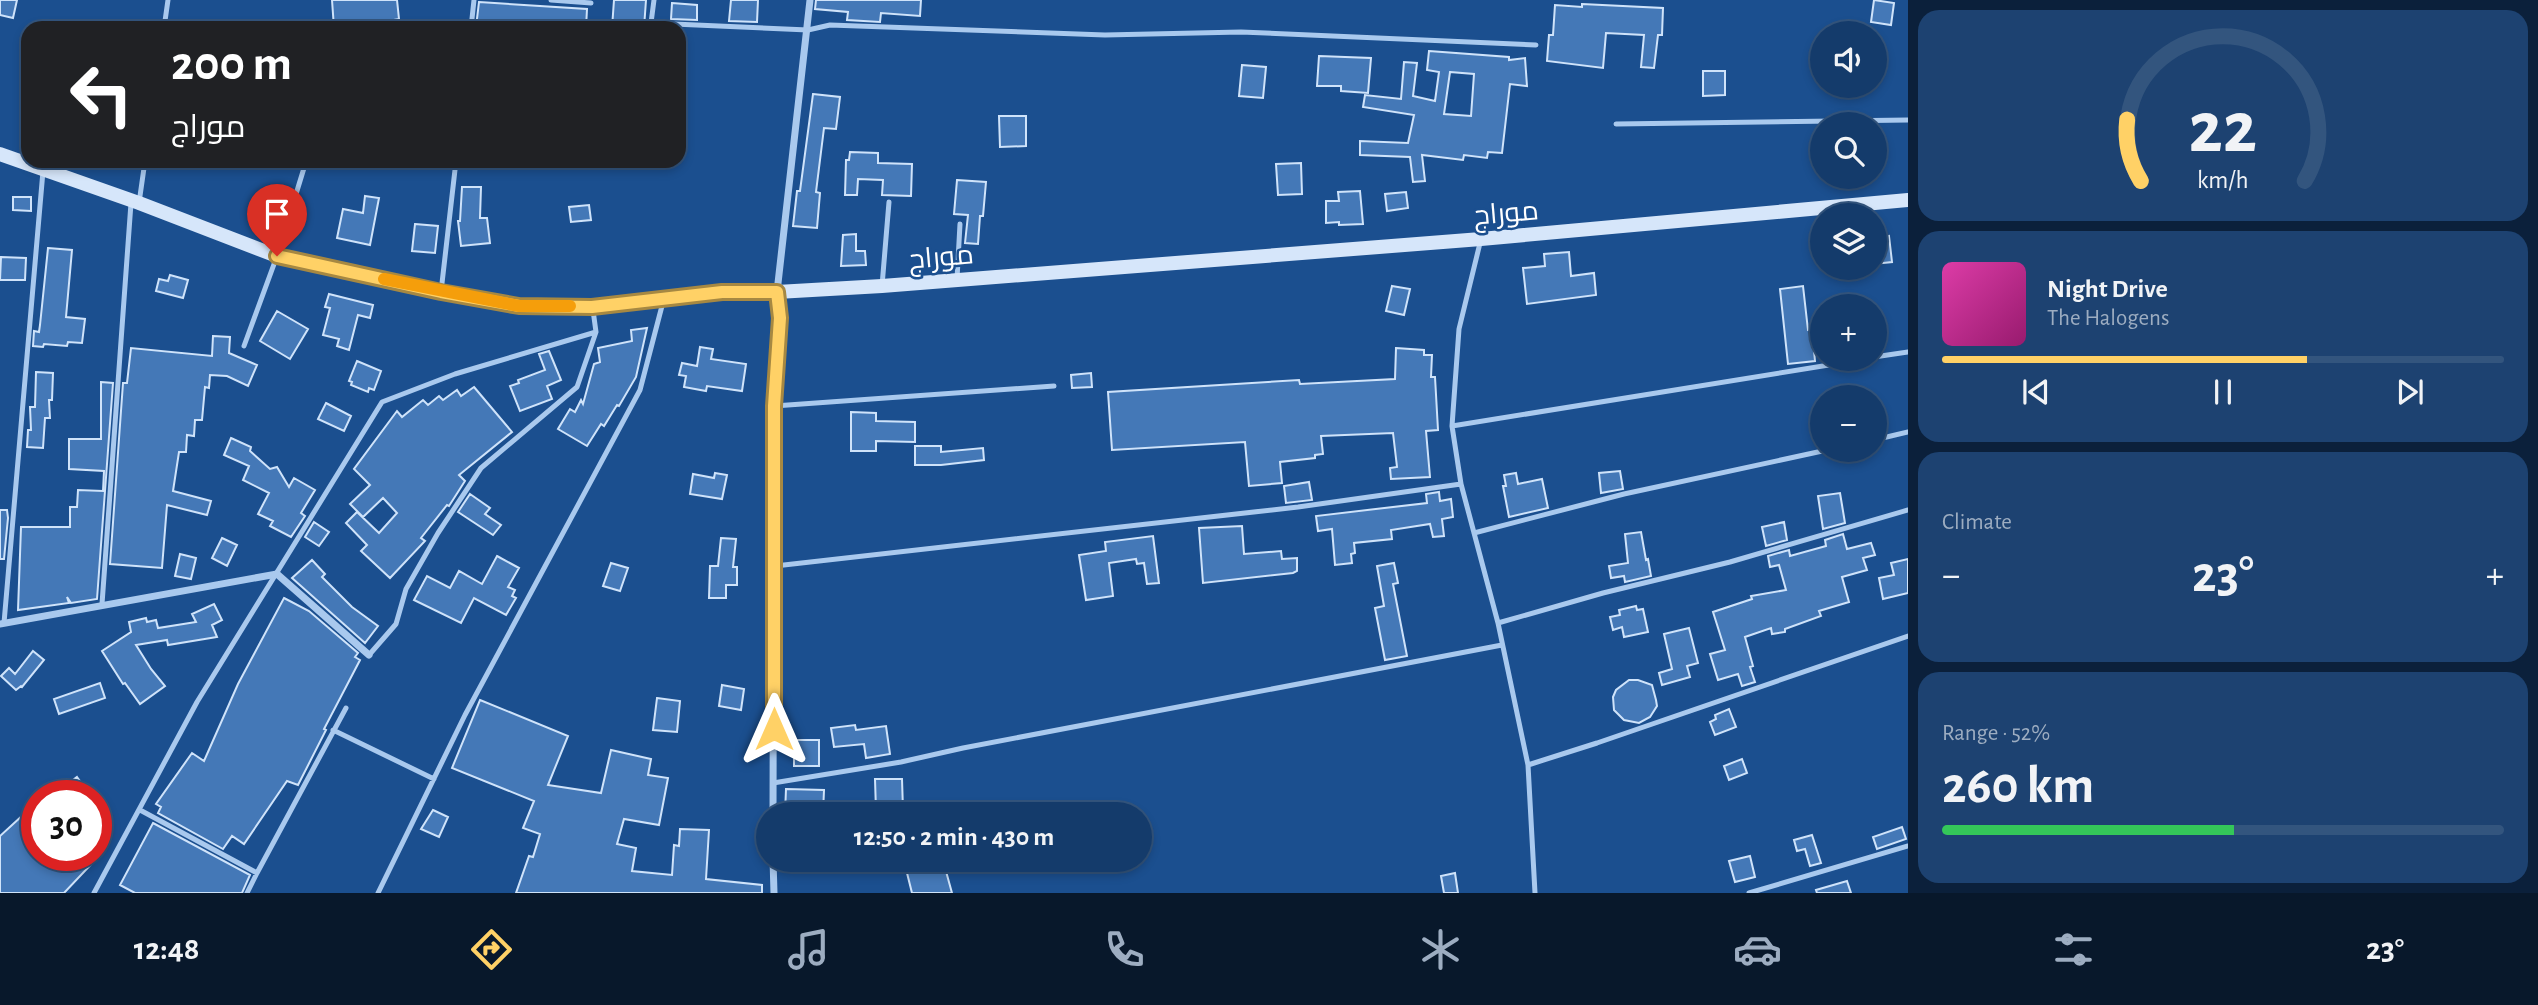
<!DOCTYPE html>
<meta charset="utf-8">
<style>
body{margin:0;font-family:"Alegreya Sans",Cairo,sans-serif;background:#1d4271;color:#f1f3f6;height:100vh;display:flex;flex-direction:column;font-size:26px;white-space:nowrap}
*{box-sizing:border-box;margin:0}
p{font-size:23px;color:#9dadc1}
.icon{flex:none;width:38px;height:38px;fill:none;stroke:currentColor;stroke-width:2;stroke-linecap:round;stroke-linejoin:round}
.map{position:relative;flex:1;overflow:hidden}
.drawer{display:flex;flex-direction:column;gap:10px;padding:10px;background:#0b203b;width:630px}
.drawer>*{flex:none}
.banner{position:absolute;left:21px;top:21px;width:665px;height:147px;border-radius:21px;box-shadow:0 4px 10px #0003,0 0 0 2px #33557e;background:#202124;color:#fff;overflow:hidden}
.tools{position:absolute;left:1810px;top:21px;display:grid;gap:14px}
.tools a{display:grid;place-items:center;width:77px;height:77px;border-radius:50%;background:#143b6b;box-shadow:0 4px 10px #0003,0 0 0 2px #33557e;font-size:35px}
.speed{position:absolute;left:21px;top:780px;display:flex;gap:14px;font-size:35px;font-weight:700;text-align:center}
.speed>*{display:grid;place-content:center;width:91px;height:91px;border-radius:50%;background:#143b6b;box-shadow:0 4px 10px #0003,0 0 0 2px #33557e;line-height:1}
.speed .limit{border:10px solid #d22;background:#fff;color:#111}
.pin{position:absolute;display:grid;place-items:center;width:60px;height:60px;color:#fff;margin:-72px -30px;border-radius:50% 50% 50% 0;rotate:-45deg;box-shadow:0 0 7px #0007}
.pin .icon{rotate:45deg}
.me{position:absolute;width:77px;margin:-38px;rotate:0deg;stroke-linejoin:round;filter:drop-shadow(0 0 5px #0008)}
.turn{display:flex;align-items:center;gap:24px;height:147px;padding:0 35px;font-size:32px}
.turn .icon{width:91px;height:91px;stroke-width:2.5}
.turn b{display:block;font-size:49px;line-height:60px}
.big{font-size:52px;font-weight:700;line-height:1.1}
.drawer .card{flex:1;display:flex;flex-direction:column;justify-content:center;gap:10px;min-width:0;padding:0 24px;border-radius:21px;background:#1d4271}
.drawer .dial{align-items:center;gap:0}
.dial svg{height:182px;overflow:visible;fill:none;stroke:#33557e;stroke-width:7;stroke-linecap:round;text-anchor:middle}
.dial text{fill:#f1f3f6;stroke:none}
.song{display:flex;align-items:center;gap:21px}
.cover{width:84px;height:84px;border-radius:10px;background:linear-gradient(135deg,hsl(320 70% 55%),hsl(320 70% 35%))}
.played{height:7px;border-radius:4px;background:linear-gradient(90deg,#ffd166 65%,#33557e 65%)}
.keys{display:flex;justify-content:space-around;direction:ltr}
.heat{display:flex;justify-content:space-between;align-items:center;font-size:38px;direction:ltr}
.charge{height:10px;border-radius:5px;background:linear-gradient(90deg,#34c759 52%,#33557e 0)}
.trip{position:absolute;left:756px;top:802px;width:396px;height:70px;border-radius:35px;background:#143b6b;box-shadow:0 4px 10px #0003,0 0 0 2px #33557e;font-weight:700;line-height:70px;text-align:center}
.dock{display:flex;height:112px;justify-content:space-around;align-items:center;background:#08182b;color:#9dadc1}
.dock .icon{width:49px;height:49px}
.dock .active{color:#ffd166}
.dock b{font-size:32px;color:#f1f3f6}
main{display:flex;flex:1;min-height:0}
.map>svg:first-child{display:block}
.building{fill:#4478b7;stroke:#cfe3fa;stroke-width:2;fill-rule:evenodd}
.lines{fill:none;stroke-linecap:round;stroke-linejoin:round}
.service{stroke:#a9c9ee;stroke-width:5}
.minor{stroke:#a9c9ee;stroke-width:7}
.secondary{stroke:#d6e6fa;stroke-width:14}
.route-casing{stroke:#a68842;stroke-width:18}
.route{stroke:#ffd166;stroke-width:12}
.slow{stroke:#f59e0b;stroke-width:12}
.labels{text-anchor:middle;stroke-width:5;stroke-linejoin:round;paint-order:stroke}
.street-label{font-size:28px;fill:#fff;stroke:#1b4f8f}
</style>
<main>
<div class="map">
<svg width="1908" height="893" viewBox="0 0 1908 893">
<rect width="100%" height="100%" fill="#1b4f8f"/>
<path class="building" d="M0,0H17L13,18L0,15Z
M332,0H397L399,19L350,28H334Z
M614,0H646L644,28H612Z
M731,0H758L757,22L729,21Z
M816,0H921L920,16L881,13L880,22L847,20L848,12L815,9Z
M1874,0L1894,3L1891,25L1871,22Z
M479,2L587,9L586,28L476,27Z
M672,3L697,5V20L671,19Z
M1582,4L1663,8L1662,35H1658L1654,68L1641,67L1644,35L1606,33L1603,68L1547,61L1549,35H1553L1555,5L1582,7Z
M1429,51L1509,57V60L1525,58L1527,86L1510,84L1502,153L1488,152L1487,158L1464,155L1463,160L1422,155L1425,181L1413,182L1410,157L1360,155V141L1408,143L1414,115L1363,107L1365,95L1401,99L1404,62L1417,63L1413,96L1435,101L1439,72L1427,70ZM1450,72L1474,74L1471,116L1444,114Z
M1319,56L1371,58L1368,93L1341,91V86H1317Z
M1242,65L1266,67L1263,98L1239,96Z
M1703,71H1725V95L1703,96Z
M813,94L840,97L836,129L824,128L816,192L820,193L817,228L793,226L797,191H800Z
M999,116H1026V146L1000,147Z
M850,152L878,153V163L912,164L911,196L882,195L883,180L858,179L857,195H845L846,160H849Z
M1301,163L1302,194L1278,195L1276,164Z
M957,180L986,182L983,216H980L978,244L965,243L968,215L954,214Z
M462,187H481L480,218H487L490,243L461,246L458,221H460Z
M1360,191L1363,224L1339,225V222L1326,223V201H1339L1338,192Z
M1406,192L1408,208L1387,211L1385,194Z
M365,196L379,198L370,245L337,238L343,209L363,213Z
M13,197H31V211L13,210Z
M589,205L591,220L571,222L569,207Z
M415,224L438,226L435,253L412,251Z
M856,234V251H865L866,265L841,266L843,235Z
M1889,236L1892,262L1874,264V238Z
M48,248L72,250L66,317L85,319L82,343L68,342L67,346L44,344L43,347L33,346L34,331L39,332L40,325Z
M1569,252L1571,276L1594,273L1596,295L1527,304L1523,268L1545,266L1544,254Z
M1,257L26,258L25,280H0Z
M170,275L188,280L183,298L156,291L159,279L168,281Z
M1392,286L1410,289L1404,315L1386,311Z
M1803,286L1808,330H1812L1815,361L1788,364L1780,289Z
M329,294L373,305L370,318L358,315L349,350L337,346L339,339L323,335L330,308L325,307Z
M277,311L308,329L290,359L260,341Z
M647,328L636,377L619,406L617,405L604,426L601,424L587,446L558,429L570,409L575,412L581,400L583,404L594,364L600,362L598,348L632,341L631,330Z
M213,336L230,337L229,353L257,365L248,386L227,376L210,375L209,388L205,387L202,420H195L194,436L187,435L186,452H179L173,491L211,501L207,515L167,505L162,568L110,564L123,383H127L131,348L212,356Z
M700,347L713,349L711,359L746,364L742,391L707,386L706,391L684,387L686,376L679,375L682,363L697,366Z
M1396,348L1424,350V355H1432L1431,377H1435L1438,430L1426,431L1430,477L1391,479L1390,468L1397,467L1393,433L1321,436L1323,454L1315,455V458L1280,462L1282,483L1249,486L1245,442L1112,450L1108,392L1299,380L1300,384L1395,379Z
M549,351L561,380L547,386L552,399L520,411L510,386L519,383L518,380L545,370L539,354Z
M357,361L381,371L374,390L369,388L368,392L351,385L352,382L349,381Z
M36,372L53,373L52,400H49L50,418H45L43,448L27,447L28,430H31L30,407H35Z
M1091,373L1092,387L1072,388L1071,375Z
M101,382L113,383L97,599L71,603L67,597L69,603L18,610L21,527H70V507H77L78,490L103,491L104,471L69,469V439H101Z
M474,387L512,432L459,475L465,481L449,506L447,505L421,538L425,541L390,578L361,551L367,545L346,523L357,512L379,533L397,513L383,498L363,517L350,504L370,485L354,469L397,411L402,417L423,400L428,405L439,396L443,400L457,390L461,396Z
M326,403L351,416L344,431L318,419Z
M851,412L876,413V421L915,422V442L876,441V451H851Z
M231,438L251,447L250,451L270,469L277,467L289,487L294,478L315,490L301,513L305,516L291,537L270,526L273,521L258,514L269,493L243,480L249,466L224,455Z
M915,446H941V452L983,448L984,460L941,465H915Z
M1620,471L1623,489L1601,493L1599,473Z
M715,473L727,475L722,499L690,494L693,474L714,478Z
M1516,473L1518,484L1542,479L1548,508L1509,517L1503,486H1506L1504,475Z
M1309,482L1312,500L1286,503L1284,486Z
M1439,492L1440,501L1451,499L1453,517L1442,519L1444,536L1433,537L1430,524L1391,530L1392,539L1354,543L1355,553L1351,554L1352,563L1335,565L1332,529L1318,531L1316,516L1427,503L1426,494Z
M1840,493L1845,523L1823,529L1818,496Z
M470,494L490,508L485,514L501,525L493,535L458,512Z
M0,510H7L8,518L4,559H0Z
M314,522L329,532L319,546L305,537Z
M1784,522L1787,540L1766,546L1762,527Z
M1242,526L1244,554L1281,551L1282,559L1297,558V571L1293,573L1203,583L1199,528Z
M1641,532L1646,560L1648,559L1651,576L1625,582L1624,576L1611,578L1609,566L1628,563L1625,534Z
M1843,534L1847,549L1871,543L1875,555L1863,558L1867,570L1842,577L1849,602L1819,611L1821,616L1785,629V632L1772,634L1771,628L1745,637L1753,666L1750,667L1755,682L1742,686L1738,674L1718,680L1710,654L1725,650L1713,612L1752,599L1751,596L1786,590L1779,565L1770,567L1768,556L1789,550L1790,556L1826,546L1825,540Z
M1153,536L1159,583L1147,584L1144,563L1137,564L1136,559L1109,563L1113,596L1086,600L1079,555L1106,551L1105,542Z
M222,538L237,545L227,566L212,558Z
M721,538L736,539L733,567H737V585H726V598H709L710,566H718Z
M180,554L196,558L191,579L175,576Z
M497,556L519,568L508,587L515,590L512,596L516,598L506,615L474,598L461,623L414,600L427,576L450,588L459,571L482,584Z
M1908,559V593L1883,599L1879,578L1894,575L1891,563Z
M312,560L325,574L322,577L352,607L378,626L365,643L292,578Z
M611,563L628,568L620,591L603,586Z
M1394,563L1398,583L1393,584L1407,656L1385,660L1375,608L1384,606L1377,566Z
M284,598L309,611L358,653L355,657L360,660L324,729L326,730L298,785L287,781L244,844L232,836L223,849L158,813L161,807L156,804L192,753L204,761L238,684Z
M214,604L222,620L212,625L217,637L168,645L167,640L136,645L151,669L165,686L140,704L125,683L123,684L102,651L131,632L129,622L146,618L147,622L156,620L158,628L196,622L192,614Z
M1636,606L1637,610L1643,609L1648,632L1624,637L1622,627L1613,630L1610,617L1620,615L1619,610Z
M1689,628L1698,663L1687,666L1690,677L1662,685L1659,673L1672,669L1664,634Z
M33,651L44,660L22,687L21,686L16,690L1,676L9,668L15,674Z
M1629,680H1638L1652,685L1656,700L1657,706L1650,717L1639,723L1624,720L1614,710L1613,697L1616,690Z
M100,683L105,698L59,714L54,699Z
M722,685L744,689L741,710L719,706Z
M657,698L680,701L677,732L653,730Z
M480,700L568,736L548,785L601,793L611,750L651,759L648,775L668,778L659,825L624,819L617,844L636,848L632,871L672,875L674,845L679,846L680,829L709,830L706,879L762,885V893H516L529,856L533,857L540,834L523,828L534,801L452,768Z
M1729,709L1736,727L1715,735L1710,722L1716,719L1715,715Z
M855,725L856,730L886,726L890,754L866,758L864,744L834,747L831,728Z
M794,740H819V766H794Z
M1742,759L1747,773L1729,780L1724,766Z
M77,777L91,796H54L61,789Z
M875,779H902L903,810L876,811Z
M786,789L824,790L823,814H785Z
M433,810L448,817L439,837L421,829Z
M23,815L37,830V856H99L64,893H0V836Z
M153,823L250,875L242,893H135L120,885Z
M1902,827L1906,839L1877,849L1873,837Z
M1812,835L1821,863L1810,866L1805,849L1797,851L1794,840Z
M1750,856L1755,877L1735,882L1729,861Z
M900,859H929L933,867L944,864L952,893H912L907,873L896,869V864Z
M1455,873L1458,893H1444L1441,876Z
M1847,881L1851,893H1817L1816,890Z"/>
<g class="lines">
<path class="service" d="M551,0L591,3
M654,0L651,23L808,30L830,25L1105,35L1241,32L1536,45
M164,28L168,0
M471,28L474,0
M1616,124L1908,120
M139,203L145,161
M1481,239L1459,329L1452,426L1461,484L1498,623L1528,765L1535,893
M957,279L960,224
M882,286L889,202
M441,292L456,161
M244,346L277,256L304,168
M1874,357L1908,352
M774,406L1054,386
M1452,426L1866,359
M1874,440L1908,432
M1474,533L1624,494L1827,450
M775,566L1298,507L1461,484
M102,604L131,203
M4,623L43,171
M1498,623L1603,593L1730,562L1908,510
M369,655L396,624L406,589L438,533L481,468L577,387L596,332L593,310
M333,730L434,779
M1528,765L1597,743L1908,636
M773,783L901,762L963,748L1502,645
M140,810L257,873L346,708
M94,893L197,702L382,402L455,374L596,332
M247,893L257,873
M378,893L465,715L640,390L663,302
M1749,893L1908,846"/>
<path class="minor" d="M0,624L277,574L369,655
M773,814L774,406L780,318L777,292L810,0
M773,859L774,893"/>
<path class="secondary" d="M0,154L139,203L277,256L441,292L519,306L592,307L722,292H777L882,286L1481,239L1908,200"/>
</g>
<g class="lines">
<g class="route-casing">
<path id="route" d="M277,256L441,292L519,306L592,307L722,292H777L780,318L774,406V729"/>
</g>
<use href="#route" class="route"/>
<path class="slow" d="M384,279L519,306H570"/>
</g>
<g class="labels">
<g class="street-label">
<text transform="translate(1506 212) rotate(-5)" y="10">موراج</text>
<text transform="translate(941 256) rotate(-5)" y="10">موراج</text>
</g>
</g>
</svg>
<div class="tools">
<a><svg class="icon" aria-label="sound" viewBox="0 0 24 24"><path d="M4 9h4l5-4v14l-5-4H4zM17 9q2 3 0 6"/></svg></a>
<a><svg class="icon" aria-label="search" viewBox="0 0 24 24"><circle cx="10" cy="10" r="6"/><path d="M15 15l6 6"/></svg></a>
<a><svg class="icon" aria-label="layers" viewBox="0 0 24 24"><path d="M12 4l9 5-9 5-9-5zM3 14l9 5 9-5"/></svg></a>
<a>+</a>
<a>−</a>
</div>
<div class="speed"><div class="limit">30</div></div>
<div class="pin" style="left:277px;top:256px;background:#d93025"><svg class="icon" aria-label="arrive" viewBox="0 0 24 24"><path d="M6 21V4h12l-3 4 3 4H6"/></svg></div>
<svg class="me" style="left:774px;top:729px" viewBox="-20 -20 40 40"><path d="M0-17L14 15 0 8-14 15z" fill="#ffd166" stroke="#fff" stroke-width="4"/></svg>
<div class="trip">12:50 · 2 min · 430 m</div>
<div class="banner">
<div class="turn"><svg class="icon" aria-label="left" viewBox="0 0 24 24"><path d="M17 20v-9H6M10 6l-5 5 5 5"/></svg><div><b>200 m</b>موراج</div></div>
</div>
</div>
<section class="drawer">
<div class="card dial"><svg viewBox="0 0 100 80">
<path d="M14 69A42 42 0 1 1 86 69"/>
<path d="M14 69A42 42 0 0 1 8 42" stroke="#ffd166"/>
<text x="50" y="56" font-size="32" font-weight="700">22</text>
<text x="50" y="72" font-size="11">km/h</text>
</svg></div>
<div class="card">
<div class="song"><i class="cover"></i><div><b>Night Drive</b><p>The Halogens</p></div></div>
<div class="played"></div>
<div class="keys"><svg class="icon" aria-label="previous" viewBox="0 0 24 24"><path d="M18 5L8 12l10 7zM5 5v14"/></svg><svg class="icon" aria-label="pause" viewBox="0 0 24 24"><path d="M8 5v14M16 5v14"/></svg><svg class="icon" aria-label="next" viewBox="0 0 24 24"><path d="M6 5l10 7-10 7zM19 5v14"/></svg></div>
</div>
<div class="card"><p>Climate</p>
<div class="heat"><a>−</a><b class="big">23°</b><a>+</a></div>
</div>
<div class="card"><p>Range · 52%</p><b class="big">260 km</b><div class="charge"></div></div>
</section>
</main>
<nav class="dock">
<b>12:48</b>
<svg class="icon active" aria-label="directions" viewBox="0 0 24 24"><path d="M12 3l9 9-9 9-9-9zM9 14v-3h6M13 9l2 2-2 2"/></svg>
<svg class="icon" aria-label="music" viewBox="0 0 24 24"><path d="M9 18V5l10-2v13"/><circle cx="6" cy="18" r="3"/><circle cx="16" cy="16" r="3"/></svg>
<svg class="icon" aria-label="phone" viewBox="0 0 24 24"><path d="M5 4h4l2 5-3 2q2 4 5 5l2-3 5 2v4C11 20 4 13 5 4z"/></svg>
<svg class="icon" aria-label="climate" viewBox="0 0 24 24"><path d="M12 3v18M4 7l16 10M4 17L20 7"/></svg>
<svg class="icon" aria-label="car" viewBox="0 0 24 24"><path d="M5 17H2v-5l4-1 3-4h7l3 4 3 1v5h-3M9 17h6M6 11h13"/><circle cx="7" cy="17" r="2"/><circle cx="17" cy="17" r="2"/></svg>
<svg class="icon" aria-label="filters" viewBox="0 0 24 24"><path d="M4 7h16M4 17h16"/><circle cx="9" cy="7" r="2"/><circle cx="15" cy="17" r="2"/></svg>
<b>23°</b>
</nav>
